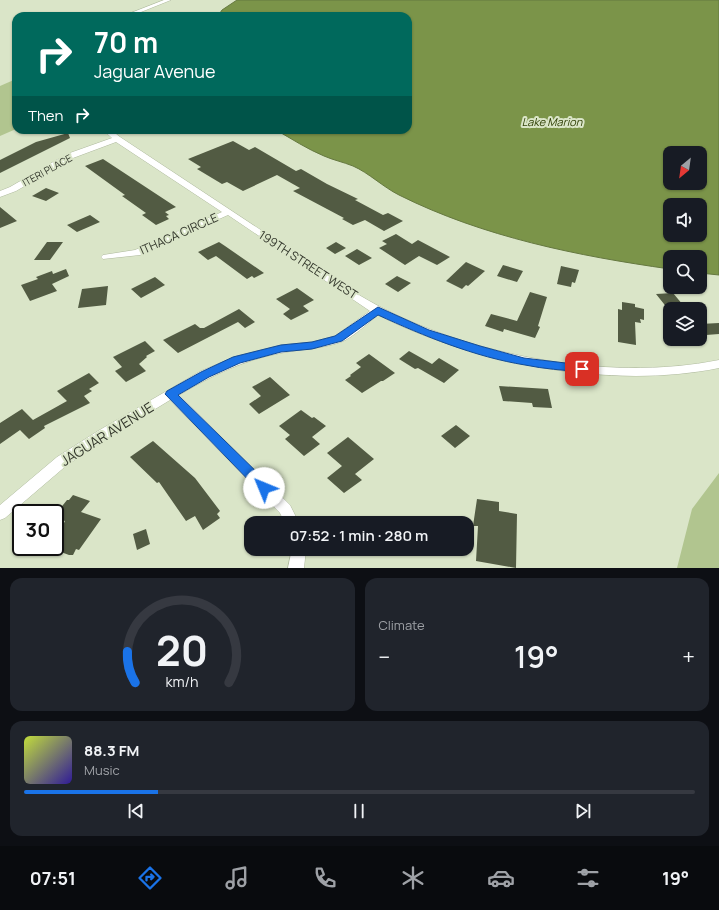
<!DOCTYPE html>
<meta charset="utf-8">
<style>
body{margin:0;font-family:Manrope,sans-serif;background:#20242c;color:#f1f3f6;height:100vh;display:flex;flex-direction:column;font-size:15px;white-space:nowrap}
*{box-sizing:border-box;margin:0}
p{font-size:13px;color:#9ea1a6}
.icon{flex:none;width:22px;height:22px;fill:none;stroke:currentColor;stroke-width:2;stroke-linecap:round;stroke-linejoin:round}
.map{position:relative;height:568px;overflow:hidden}
.details{display:flex;flex-direction:column;gap:10px;padding:10px;background:#0d0f14;flex:1}
.details>*{flex:none}
.hud{position:absolute;left:12px;top:12px;width:400px;height:122px;border-radius:12px;box-shadow:0 1px 3px #0004;background:#00695c;color:#fff;overflow:hidden}
.needle{width:26px;rotate:209deg}
.tools{position:absolute;left:663px;top:146px;display:grid;gap:8px}
.tools a{display:grid;place-items:center;width:44px;height:44px;border-radius:8px;background:#171b24;box-shadow:0 1px 3px #0004;font-size:20px}
.speed{position:absolute;left:12px;top:504px;display:flex;gap:8px;font-size:20px;font-weight:700;text-align:center}
.speed>*{display:grid;place-content:center;width:52px;height:52px;border-radius:50%;background:#171b24;box-shadow:0 1px 3px #0004;line-height:1}
.speed .limit{border:2px solid #111;border-radius:6px;background:#fff;color:#111}
.pin{position:absolute;display:grid;place-items:center;width:34px;height:34px;color:#fff;margin:-17px;border-radius:8px;box-shadow:0 2px 6px #0006}
.me{position:absolute;width:44px;margin:-22px;rotate:315deg;stroke-linejoin:round;filter:drop-shadow(0 0 3px #0008)}
.turn{display:flex;align-items:center;gap:14px;height:84px;padding:0 16px;font-size:18px}
.turn .icon{width:52px;height:52px;stroke-width:2.5}
.turn b{display:block;font-size:28px;line-height:34px}
.then{display:flex;align-items:center;height:38px;padding:0 16px;background:#0003;gap:8px;font-size:15px}
.big{font-size:30px;font-weight:600;line-height:1.1}
.details .tile{flex:1;display:flex;flex-direction:column;justify-content:center;gap:6px;min-width:0;padding:0 14px;border-radius:12px;background:#20242c}
.details .dial{align-items:center;gap:0}
.dial svg{height:104px;overflow:visible;fill:none;stroke:#363941;stroke-width:7;stroke-linecap:round;text-anchor:middle}
.dial text{fill:#f1f3f6;stroke:none}
.song{display:flex;align-items:center;gap:12px}
.cover{width:48px;height:48px;border-radius:6px;background:linear-gradient(135deg,hsl(70 70% 55%),hsl(250 70% 35%))}
.played{height:4px;border-radius:2px;background:linear-gradient(90deg,#1a73e8 20%,#363941 20%)}
.keys{display:flex;justify-content:space-around;direction:ltr}
.heat{display:flex;justify-content:space-between;align-items:center;font-size:22px;direction:ltr}
.details .tiles{flex:1;display:grid;gap:10px;grid-template-columns:1fr 1fr}
.tile:last-child{grid-column:span 2}
.trip{position:absolute;left:244px;top:516px;width:230px;height:40px;border-radius:12px;background:#171b24;box-shadow:0 1px 3px #0004;font-weight:600;line-height:40px;text-align:center}
.dock{display:flex;height:64px;justify-content:space-around;align-items:center;background:#090b0e;color:#9ea1a6}
.dock .icon{width:28px;height:28px}
.dock .on{color:#1a73e8}
.dock b{font-size:18px;color:#f1f3f6}
.map>svg:first-child{display:block}
.green{fill:#b1c58f}
.water{fill:#7b9449;stroke:#657840;fill-rule:evenodd}
.building{fill:#525b43}
.lines{fill:none;stroke-linecap:round;stroke-linejoin:round}
.minor-casing{stroke:#aeb99d;stroke-width:1}
.minor{fill:#fff;fill-rule:evenodd}
.route{fill:#1a73e8;stroke:#114b97}
.labels{text-anchor:middle;stroke-width:4;stroke-linejoin:round;paint-order:stroke}
.far-street-label{font-size:10px;fill:#32362b;stroke:#dae5c8}
.far-water-label{font-size:11px;font-style:italic;fill:#314107;stroke:#dae5c8}
.street-label{font-size:12px;fill:#32362b;stroke:#dae5c8}
.near-street-label{font-size:14px;fill:#32362b;stroke:#dae5c8}
</style>
<div class="map">
<svg width="719" height="568" viewBox="0 0 719 568">
<rect width="100%" height="100%" fill="#dae5c8"/>
<path class="green" d="M16,79V129L0,136V86Z
M719,473V568H677L692,509Z"/>
<path class="water" d="M237,0H719V275L700,273V257H670V269C578,256 483,237 399,195C383,187 369,173 353,166C343,162 333,160 324,156C307,149 292,139 276,130H408V16H222L220,13L222,10ZM670,153H700V183H670ZM670,205H700V235H670Z"/>
<path class="building" d="M68,133L70,138L0,173V160L36,142Z
M233,141L249,150L255,147L296,171L301,169L327,184L358,199L355,200L383,215L388,213L403,221L384,231L365,220L353,225L342,219L344,218L293,191L300,188L277,175L243,191L227,182L222,184L197,169L201,167L188,159Z
M103,159L176,207L165,212L169,215L166,216L169,219L156,225L142,215L146,213L122,196L125,195L85,166Z
M46,188L59,193L46,201L32,196Z
M0,207L17,221L0,228Z
M90,215L100,222L77,232L67,225Z
M396,234L412,244L418,240L450,257L437,265L419,256L405,265L379,248L387,244L382,241Z
M47,242H63L50,260H34Z
M219,242L225,246L264,273L254,278L252,276L247,279L216,256L208,260L198,252Z
M336,242L346,248L335,254L326,248Z
M357,249L372,258L359,265L345,256Z
M466,262L485,271L468,286L466,285L462,289L446,281Z
M503,265L523,271L517,282L497,276Z
M561,266L579,270L575,283L572,282L571,287L557,284Z
M66,269L69,276L52,284L57,291L30,301L21,285L38,279L36,277L52,271L53,274Z
M397,276L411,283L398,292L385,284Z
M155,277L165,285L141,298L131,289Z
M108,286L106,305L78,308L82,289Z
M297,288L314,300L303,306L309,311L291,320L283,314L290,309L276,299Z
M530,292L547,297L538,326L540,327L535,338L504,329L503,332L485,326L491,314L517,321Z
M673,293L683,305H680L684,309H668L656,294Z
M622,302L635,304V307L644,309V320L640,319L641,323L635,322L636,345L618,342V309L622,310Z
M239,309L255,322L245,328L238,322L178,353L163,340L195,324L200,328H204Z
M719,323V334L706,335L700,327V324Z
M145,341L155,351L146,356L147,357L139,364L146,371L126,382L115,371L122,367L113,357Z
M409,351L432,364L439,358L459,370L444,383L418,368L415,369L399,359Z
M369,354L395,373L383,381H381L362,393L345,380L351,376L350,375L361,367L356,363Z
M89,373L99,383L89,389L92,391L84,396L90,403L44,426L45,428L29,439L20,430L0,444V423L22,409L33,420L67,401L57,391Z
M270,377L290,395L259,414L249,404L261,396L252,387Z
M499,386L548,389L552,408L533,407L532,403L503,401Z
M301,410L312,418L314,417L326,426L312,437L320,444L304,456L285,439L290,435L279,426Z
M456,425L470,436L455,448L441,436Z
M348,437L374,459L355,474L362,480L344,493L327,478L342,466L327,453Z
M153,441L195,478L220,511L217,514L220,518L203,530L195,516L186,521L159,482L157,483L130,457Z
M73,495L90,501L81,512L101,519L79,550L76,549L73,555H69L61,552L63,549L55,546V541L65,521L55,518V515L67,500H69Z
M477,499L499,502V511L517,514L516,568L476,561L478,526H473Z
M146,529L150,544L137,550L133,534Z"/>
<g class="lines">
<g class="minor-casing">
<path id="minor" d="M164,0H171L131,16H123Z
M103,130H111L120,137L359,295C457,354 606,383 719,360V368C611,390 476,364 378,315C368,323 352,338 341,342C321,349 301,349 281,353C243,360 211,376 179,395L290,505L299,523H285L280,513L170,400L106,439L67,465L5,518L0,520V505L57,457L98,431L201,371L237,356L281,345L312,342L335,336L370,311L228,215L140,255L103,259L101,257L103,255L135,250L222,212L116,142L73,158L16,191L0,197V191L10,187L67,154L112,138Z
M292,549H306L304,568H288Z"/>
</g>
<use href="#minor" class="minor"/>
</g>
<path class="route" d="M378,307L429,330L480,346L524,358L582,365L586,366L588,369L586,371L582,372C563,370 544,369 525,365C475,357 424,336 378,315L342,341L312,349L281,352L240,363L209,377L178,395L269,484L270,488L269,492L264,493L260,492L165,394L167,391L201,372L233,357L281,345L312,342L335,336Z"/>
<g class="labels">
<g class="far-street-label">
<text transform="translate(47 170) rotate(-29)" y="4">ITERI PLACE</text>
</g>
<g class="far-water-label">
<text x="552" y="126">Lake Marion</text>
</g>
<g class="street-label">
<text transform="translate(179 234) rotate(-24)" y="4">ITHACA CIRCLE</text>
<text transform="translate(308 265) rotate(33)" y="4">199TH STREET WEST</text>
</g>
<g class="near-street-label">
<text transform="translate(107 434) rotate(-32)" y="5">JAGUAR AVENUE</text>
</g>
</g>
</svg>
<div class="tools">
<a><svg class="needle" viewBox="-14 -14 28 28"><path d="M0-13l5 13h-10z" fill="#e53935"/><path d="M0 13l5-13h-10z" fill="#9ea1a6"/></svg></a>
<a><svg class="icon" aria-label="sound" viewBox="0 0 24 24"><path d="M4 9h4l5-4v14l-5-4H4zM17 9q2 3 0 6"/></svg></a>
<a><svg class="icon" aria-label="search" viewBox="0 0 24 24"><circle cx="10" cy="10" r="6"/><path d="M15 15l6 6"/></svg></a>
<a><svg class="icon" aria-label="layers" viewBox="0 0 24 24"><path d="M12 4l9 5-9 5-9-5zM3 14l9 5 9-5"/></svg></a>
</div>
<div class="speed"><div class="limit">30</div></div>
<div class="pin" style="left:582px;top:369px;background:#d93025"><svg class="icon" aria-label="arrive" viewBox="0 0 24 24"><path d="M6 21V4h12l-3 4 3 4H6"/></svg></div>
<svg class="me" style="left:264px;top:488px" viewBox="-20 -20 40 40"><circle r="19" fill="#fff"/><path d="M0-13L10 11 0 6-10 11z" fill="#1a73e8"/></svg>
<div class="trip">07:52 · 1 min · 280 m</div>
<div class="hud">
<div class="turn"><svg class="icon" aria-label="right" viewBox="0 0 24 24"><path d="M7 20v-9h11M14 6l5 5-5 5"/></svg><div><b>70 m</b>Jaguar Avenue</div></div>
<div class="then">Then<svg class="icon" aria-label="right" viewBox="0 0 24 24"><path d="M7 20v-9h11M14 6l5 5-5 5"/></svg></div>
</div>
</div>
<section class="details">
<div class="tiles">
<div class="tile dial"><svg viewBox="0 0 100 80">
<path d="M14 69A42 42 0 1 1 86 69"/>
<path d="M14 69A42 42 0 0 1 8 45" stroke="#1a73e8"/>
<text x="50" y="56" font-size="32" font-weight="700">20</text>
<text x="50" y="72" font-size="11">km/h</text>
</svg></div>
<div class="tile"><p>Climate</p>
<div class="heat"><a>−</a><b class="big">19°</b><a>+</a></div>
</div>
<div class="tile">
<div class="song"><i class="cover"></i><div><b>88.3 FM</b><p>Music</p></div></div>
<div class="played"></div>
<div class="keys"><svg class="icon" aria-label="previous" viewBox="0 0 24 24"><path d="M18 5L8 12l10 7zM5 5v14"/></svg><svg class="icon" aria-label="pause" viewBox="0 0 24 24"><path d="M8 5v14M16 5v14"/></svg><svg class="icon" aria-label="next" viewBox="0 0 24 24"><path d="M6 5l10 7-10 7zM19 5v14"/></svg></div>
</div>
</div>
</section>
<nav class="dock">
<b>07:51</b>
<svg class="icon on" aria-label="directions" viewBox="0 0 24 24"><path d="M12 3l9 9-9 9-9-9zM9 14v-3h6M13 9l2 2-2 2"/></svg>
<svg class="icon" aria-label="music" viewBox="0 0 24 24"><path d="M9 18V5l10-2v13"/><circle cx="6" cy="18" r="3"/><circle cx="16" cy="16" r="3"/></svg>
<svg class="icon" aria-label="phone" viewBox="0 0 24 24"><path d="M5 4h4l2 5-3 2q2 4 5 5l2-3 5 2v4C11 20 4 13 5 4z"/></svg>
<svg class="icon" aria-label="climate" viewBox="0 0 24 24"><path d="M12 3v18M4 7l16 10M4 17L20 7"/></svg>
<svg class="icon" aria-label="car" viewBox="0 0 24 24"><path d="M5 17H2v-5l4-1 3-4h7l3 4 3 1v5h-3M9 17h6M6 11h13"/><circle cx="7" cy="17" r="2"/><circle cx="17" cy="17" r="2"/></svg>
<svg class="icon" aria-label="filters" viewBox="0 0 24 24"><path d="M4 7h16M4 17h16"/><circle cx="9" cy="7" r="2"/><circle cx="15" cy="17" r="2"/></svg>
<b>19°</b>
</nav>
